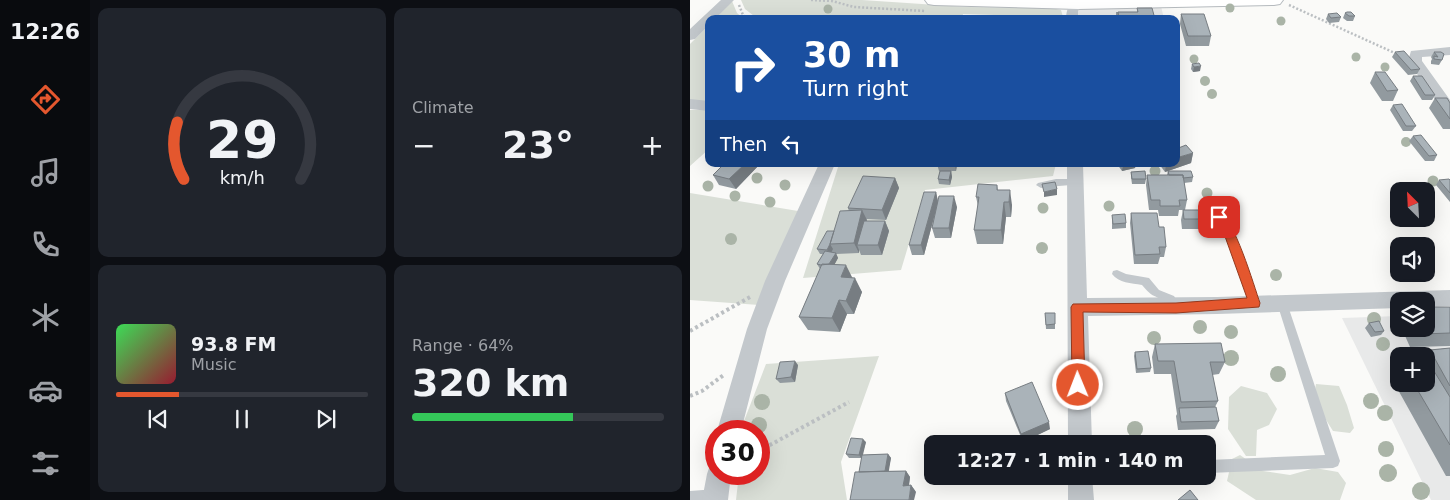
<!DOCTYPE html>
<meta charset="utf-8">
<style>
body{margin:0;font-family:"DejaVu Sans",sans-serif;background:#20242c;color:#f1f3f6;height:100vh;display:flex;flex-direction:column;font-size:19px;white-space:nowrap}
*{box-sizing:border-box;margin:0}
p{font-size:16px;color:#9ea1a6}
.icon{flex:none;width:28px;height:28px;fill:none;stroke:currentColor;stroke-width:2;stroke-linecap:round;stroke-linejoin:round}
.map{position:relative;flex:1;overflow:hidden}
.panel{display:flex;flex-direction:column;gap:8px;padding:8px;background:#0d0f14;width:600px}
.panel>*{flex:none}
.guide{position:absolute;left:15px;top:15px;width:475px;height:152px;border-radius:10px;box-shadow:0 5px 20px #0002;background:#1a4fa0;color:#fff;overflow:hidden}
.needle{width:32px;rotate:336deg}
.buttons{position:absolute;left:700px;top:182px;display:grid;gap:10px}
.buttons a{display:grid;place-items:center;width:45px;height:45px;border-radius:10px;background:#171b24;box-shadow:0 5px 20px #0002;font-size:25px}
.speed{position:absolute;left:15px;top:420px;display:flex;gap:10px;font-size:25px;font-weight:700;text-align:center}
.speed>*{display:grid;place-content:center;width:65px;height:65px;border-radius:50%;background:#171b24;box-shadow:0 5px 20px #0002;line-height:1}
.speed .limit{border:8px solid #d22;background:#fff;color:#111}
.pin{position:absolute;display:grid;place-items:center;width:42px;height:42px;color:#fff;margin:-21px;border-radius:10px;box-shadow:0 2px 8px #0006}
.me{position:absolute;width:55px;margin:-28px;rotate:359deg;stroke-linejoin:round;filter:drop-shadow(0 0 4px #0008)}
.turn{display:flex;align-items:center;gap:18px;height:105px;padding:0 15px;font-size:22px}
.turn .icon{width:65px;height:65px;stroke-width:2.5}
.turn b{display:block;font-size:35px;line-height:42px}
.then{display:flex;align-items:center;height:48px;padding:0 15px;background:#0003;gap:10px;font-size:19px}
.big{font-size:38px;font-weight:800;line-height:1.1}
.panel .tile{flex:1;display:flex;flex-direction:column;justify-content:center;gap:8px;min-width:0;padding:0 18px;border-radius:10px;background:#20242c}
.panel .dial{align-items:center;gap:0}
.dial svg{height:130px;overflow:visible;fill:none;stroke:#363941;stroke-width:7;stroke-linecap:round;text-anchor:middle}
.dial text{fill:#f1f3f6;stroke:none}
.song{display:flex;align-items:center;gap:15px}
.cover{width:60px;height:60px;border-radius:8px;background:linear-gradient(135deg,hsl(130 70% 55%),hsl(350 70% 35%))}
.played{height:5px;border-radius:2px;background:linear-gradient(90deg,#e4572e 25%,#363941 25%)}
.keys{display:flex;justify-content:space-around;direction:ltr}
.heat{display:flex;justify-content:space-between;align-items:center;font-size:28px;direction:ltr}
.charge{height:8px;border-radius:4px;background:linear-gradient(90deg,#34c759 64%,#363941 0)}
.panel .tiles{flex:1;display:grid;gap:8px;grid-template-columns:repeat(2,1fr)}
.trip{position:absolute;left:234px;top:435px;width:292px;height:50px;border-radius:10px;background:#171b24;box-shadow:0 5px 20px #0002;font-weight:800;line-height:50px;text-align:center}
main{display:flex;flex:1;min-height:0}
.menu{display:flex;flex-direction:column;width:90px;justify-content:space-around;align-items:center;background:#090b0e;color:#9ea1a6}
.menu .icon{width:35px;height:35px}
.menu .active{color:#e4572e}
.menu b{font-size:22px;color:#f1f3f6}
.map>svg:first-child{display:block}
.built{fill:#e8e9e9;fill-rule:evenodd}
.green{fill:#dadfd7}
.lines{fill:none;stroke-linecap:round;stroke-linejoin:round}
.primary-casing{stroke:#b5babe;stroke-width:2}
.path-far1{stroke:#bbbfc2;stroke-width:2.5;stroke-dasharray:2 2;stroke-linecap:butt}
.path{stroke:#bbbfc2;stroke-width:4;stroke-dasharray:3 3;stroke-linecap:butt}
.lane{fill:#c3c8cc;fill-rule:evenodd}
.street{fill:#c3c8cc;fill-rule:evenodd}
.primary{fill:#fff;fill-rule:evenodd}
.tree{fill:#aab4a7}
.wall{fill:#929a9f}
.shaded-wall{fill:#777d82}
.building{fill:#aab3b9;stroke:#777d82}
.route{fill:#e4572e;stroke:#94391e}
</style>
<main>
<nav class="menu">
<b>12:26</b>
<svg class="icon active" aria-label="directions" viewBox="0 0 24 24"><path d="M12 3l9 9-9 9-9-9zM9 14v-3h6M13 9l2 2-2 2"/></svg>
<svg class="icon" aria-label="music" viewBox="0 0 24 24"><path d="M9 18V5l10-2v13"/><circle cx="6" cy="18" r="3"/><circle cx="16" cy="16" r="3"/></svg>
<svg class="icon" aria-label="phone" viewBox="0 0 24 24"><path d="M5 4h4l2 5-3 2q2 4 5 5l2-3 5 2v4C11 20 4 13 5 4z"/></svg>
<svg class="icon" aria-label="climate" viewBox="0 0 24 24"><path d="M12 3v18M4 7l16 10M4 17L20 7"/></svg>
<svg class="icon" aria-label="car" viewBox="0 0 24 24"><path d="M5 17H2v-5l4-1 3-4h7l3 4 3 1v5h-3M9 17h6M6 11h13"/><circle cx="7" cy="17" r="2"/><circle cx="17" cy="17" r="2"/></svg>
<svg class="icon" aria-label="filters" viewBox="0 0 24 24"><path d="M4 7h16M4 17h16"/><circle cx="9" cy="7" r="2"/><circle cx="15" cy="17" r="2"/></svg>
</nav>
<section class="panel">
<div class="tiles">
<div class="tile dial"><svg viewBox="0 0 100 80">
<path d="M14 69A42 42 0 1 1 86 69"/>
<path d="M14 69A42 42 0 0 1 10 34" stroke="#e4572e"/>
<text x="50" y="56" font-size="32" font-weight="700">29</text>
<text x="50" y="72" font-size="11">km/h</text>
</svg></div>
<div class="tile"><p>Climate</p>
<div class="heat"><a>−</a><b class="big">23°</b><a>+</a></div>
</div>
<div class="tile">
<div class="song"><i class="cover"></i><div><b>93.8 FM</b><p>Music</p></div></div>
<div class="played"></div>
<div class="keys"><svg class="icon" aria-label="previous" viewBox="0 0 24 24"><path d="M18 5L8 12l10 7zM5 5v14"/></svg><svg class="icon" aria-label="pause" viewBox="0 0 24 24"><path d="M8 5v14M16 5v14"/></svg><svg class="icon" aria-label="next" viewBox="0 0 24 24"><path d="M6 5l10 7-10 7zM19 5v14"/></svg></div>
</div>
<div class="tile"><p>Range · 64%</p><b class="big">320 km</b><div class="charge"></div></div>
</div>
</section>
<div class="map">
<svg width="760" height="500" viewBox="0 0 760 500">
<rect width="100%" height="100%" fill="#fafaf8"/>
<path class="built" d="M471,6L474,19H384V14L389,10L399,7Z
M760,315V500H741L652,318L709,316V329H736ZM709,356H736V384H709Z"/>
<path class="green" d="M51,0H172L277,7L361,8L371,10L373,17L273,14L272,19H68L55,9Z
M42,1L47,13L54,19H25Z
M19,25V103L0,101V44Z
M0,110H19V149L0,166Z
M149,164H366L363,176L235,190L211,270L113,278Z
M0,193L108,211L69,305L0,300Z
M189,356L151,462L157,500H46L49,474H69V431H53L54,421L76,364Z
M626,384L649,386L657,405L664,428L660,433L643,431C635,418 622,400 626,384Z
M551,386L577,393L587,409L579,425L567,430L566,456H556L538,429L539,397Z
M550,455L573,471L600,475L625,468L648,472L656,483L650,500H566L537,481L542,459Z"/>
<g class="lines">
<g class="primary-casing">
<path id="primary" d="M235,0H593L590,4L584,5L388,9L244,5L238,4Z"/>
</g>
<path class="path-far1" d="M121,0L142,1L164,7L235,11
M49,5L53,15L58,19
M599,5L707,54"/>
<path class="path" d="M0,331L60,297
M0,396L12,391L35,374
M69,451L159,402"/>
<path class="lane" d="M366,179H385L390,182C385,186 360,186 351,188L346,185L348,183Z
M514,213L532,215L540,223L569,303L568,306L564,308L560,306L559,303L533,228L527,221L511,219L509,217Z
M427,270L436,274L459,278L469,290L484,296L491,307L490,310C481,313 481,305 474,301C462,294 462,297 452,285C441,283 429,283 422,274L423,271Z
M592,298L596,300L597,303L650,461L648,466L643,468L518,473V460L635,455L587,303L588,300Z
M26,489L31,491L33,496L31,500H0V491Z"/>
<path class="street" d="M31,0H44L25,19H19V25L5,39L0,40V29Z
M388,0L394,4L388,11V19H376C376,10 379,3 388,0Z
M760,47V55L732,57V61L760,100V116L755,114L718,61L721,51Z
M0,99L19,101V111L0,109Z
M129,164H145L95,281L77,329L51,431H27L57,329L75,281Z
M377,164H393L397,298L527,297L760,290V306L736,307V301H709V308L527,314L398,316L402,444H378Z
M26,463V474H41L38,500H12L17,474L20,465Z
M378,476H402L404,500H378Z"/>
<use href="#primary" class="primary"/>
</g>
<g class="tree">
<circle cx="540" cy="8" r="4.5"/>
<circle cx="138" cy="9" r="4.5"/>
<circle cx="591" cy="21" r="4.5"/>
<circle cx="666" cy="57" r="4.5"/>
<circle cx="504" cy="59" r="4.5"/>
<circle cx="695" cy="67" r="4.5"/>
<circle cx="515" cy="81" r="5"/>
<circle cx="522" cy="94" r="5"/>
<circle cx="716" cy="142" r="5"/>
<circle cx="465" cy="171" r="5.5"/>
<circle cx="67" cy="178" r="5.5"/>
<circle cx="743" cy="181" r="5.5"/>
<circle cx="95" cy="185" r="5.5"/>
<circle cx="18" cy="186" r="5.5"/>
<circle cx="517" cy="193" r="5.5"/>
<circle cx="45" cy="196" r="5.5"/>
<circle cx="80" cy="202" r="5.5"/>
<circle cx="419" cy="206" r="5.5"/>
<circle cx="353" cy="208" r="5.5"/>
<circle cx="41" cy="239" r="6"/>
<circle cx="352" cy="248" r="6"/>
<circle cx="586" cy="275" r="6"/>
<circle cx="684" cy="319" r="7"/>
<circle cx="510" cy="327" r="7"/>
<circle cx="541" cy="332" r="7"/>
<circle cx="464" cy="338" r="7"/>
<circle cx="693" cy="344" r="7"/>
<circle cx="541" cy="358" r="8"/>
<circle cx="588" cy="374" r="8"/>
<circle cx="681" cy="401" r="8"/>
<circle cx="72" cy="402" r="8"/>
<circle cx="695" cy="413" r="8"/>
<circle cx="69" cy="425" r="8"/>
<circle cx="445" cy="429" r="8"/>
<circle cx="696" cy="449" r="8"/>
<circle cx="698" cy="473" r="9"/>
<circle cx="731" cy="491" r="9"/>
</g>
<path class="wall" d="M447,8L465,19H426V12H447Z
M655,13L665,16L663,21H657L653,18Z
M491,14L521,36L519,46H496L490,24Z
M638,14L651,17L649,22L639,23L636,19Z
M705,52L730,69L727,74L718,75L702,57Z
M744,52L752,60L749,65L741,64V61L742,59L741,57Z
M502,64L510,71L503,72L501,69Z
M685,72L708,90L703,101H692L680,83Z
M723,76L745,95L742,100H732L720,81Z
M745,98L760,103V129H753L739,108Z
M703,105L726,126L722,131H713L700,110Z
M723,136L747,155L744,161H735L719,141Z
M503,153L501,163L475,172L469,164H486Z
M34,164H70L46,189L29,185L23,175Z
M247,164H267L266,171H249Z
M427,164H446L445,168L432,171Z
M261,171L262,177L260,185L249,184L248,179Z
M478,171L503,177L502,182L494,183L497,200L495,210L529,225L526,235L515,234L514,229H492L491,220L493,210H489L488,216H469L468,210H459L456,185L457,175H477Z
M441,172L456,179L455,184H442L441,177Z
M205,178L209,188L196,220L176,219L177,221H195L199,231L192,255H171L169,250V253L146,254L148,258L144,265L162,278L172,292L164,314H157L150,332L118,330L109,317L130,269L127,264L133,254H130L127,249L144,231L159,211L158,208Z
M749,180H760V202L746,185Z
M307,185L308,190L322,205L321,217H316L313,244H287L284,230L288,206L286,197Z
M246,192L248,201L267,207L261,238H245L242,228L245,214L234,255H222L219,245Z
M441,213L469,227L476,247L474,257H470L468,264H444L440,223Z
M422,215L436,223V228L422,229Z
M760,307V346L720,347L712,329H736Z
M355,313H365V329H356Z
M679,323L694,331L691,335L681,337L675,328Z
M465,344L535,362L529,374L522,375L528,401L525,407L529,421L525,429L488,430L486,416L487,414L481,374H464L462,357Z
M760,348V476H756L702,379L709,372V384H736V356H734L740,350Z
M445,352L461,368L460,372L446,373L444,356Z
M108,365L105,382L90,383L86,379Z
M315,393L360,429L333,442L316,401Z
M176,442L172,455L198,454L201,458L198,471H216L220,477L219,485H221L226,492L171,458H159L156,454Z"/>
<path class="shaded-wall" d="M511,66L510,71L503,72L504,67Z
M503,153L501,163L475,172L476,164H486V158Z
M55,164H70L46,189L39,179Z
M265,164H267L266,171Z
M441,164H446L445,168L432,171L433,166Z
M261,171L262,177L260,185L259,180Z
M205,178L209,188L196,220L192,210Z
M367,189V195L354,197V192Z
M320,190L322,205L321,217L319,202Z
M246,192L248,202L234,255L231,245Z
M264,196L267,207L261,238L259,228Z
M314,202L316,217L313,244L311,230Z
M172,210L177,220L167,245L169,250V253L164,243Z
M195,221L199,231L192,255L188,245Z
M140,244L143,249L140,255L137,250Z
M146,253L148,258L141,271L138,266Z
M156,265L163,279L151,277Z
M165,278L172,292L164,314L156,301Z
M149,300L157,314L150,332L142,318Z
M105,361L108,365L105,382L101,377Z
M359,422L360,429L333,442L331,434Z
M173,439L176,442L172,459L169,455Z
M198,454L201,458L198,476L195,472Z
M216,471L220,477L218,492L213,486Z
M221,485L226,492L224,500H219Z"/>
<path class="building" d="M447,8H462L465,19H429L428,12H448Z
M657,12H661L665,16H659L655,13Z
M647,13L651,17L641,18L638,14Z
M491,14H514L521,36H498Z
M279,16L284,17L283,19H278Z
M311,16V19H300V17Z
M714,51L730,69L721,70L705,52Z
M744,52H751L754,54L752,60L744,59V56L748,57Z
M509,63L511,66L504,67L502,64Z
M685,72H695L708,90L697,91Z
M723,76H732L745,95H735Z
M745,98H757L760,103V119Z
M712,104L726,126H716L703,105Z
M731,135L747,155L739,156L723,136Z
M496,145L503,153L486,158V149Z
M34,164H55L39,179L23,175Z
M431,164H441L433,166Z
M250,171H261L259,180L248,179Z
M455,171L456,179H442L441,172Z
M478,171H501L503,177L493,178V175H479Z
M457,175H493L497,200H489L490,206H470V200H461Z
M173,176L205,178L192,210L158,208Z
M759,179L760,180V193L749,180Z
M365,182L367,189L354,192L352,184Z
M288,184L307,185V190H320L319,202H314L311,230H284L289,197H286Z
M234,192H246L231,245H219Z
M249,196H264L259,228H242Z
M172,210L164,243L140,244L150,211Z
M493,210H526L529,225L518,224L517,219H494Z
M441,213H467L469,227H474L476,247H469L470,254L445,255Z
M435,214L436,223L423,224L422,215Z
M174,221H195L188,245H167Z
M137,231H144L140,244L137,250L127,249Z
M135,251L146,253L139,264L131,265L127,264Z
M132,264L156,265L151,277L165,278L156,301L149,300L142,318L109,317Z
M736,307H760V333L732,334L730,329H736Z
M355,313H365V324L356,325Z
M689,321L694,331L685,332L679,323Z
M531,343L535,362H520L528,401L491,402L484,361H468L465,344Z
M760,348V386L740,350Z
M458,351L461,368L447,369L445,352Z
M105,361L101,377L86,379L90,362Z
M736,363H739L760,397V445L724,384H736Z
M342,382L359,422L331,434L315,393Z
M526,407L529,421L491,422L489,408Z
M161,438L173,439L169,455L156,454Z
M198,454L195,471L169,472L172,455Z
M216,471L213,486L221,485L219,500H160L165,472Z
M500,490L508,500H488Z"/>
<path class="route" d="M529,213C544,217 564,286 570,303L569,307L486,313L393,312L395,385L393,390L388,392L384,390L382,385L381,307L383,304L486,303L557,298L532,228L524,217Z"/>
</svg>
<div class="buttons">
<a><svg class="needle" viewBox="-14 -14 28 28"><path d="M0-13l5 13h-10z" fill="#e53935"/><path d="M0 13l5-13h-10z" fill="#9ea1a6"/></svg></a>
<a><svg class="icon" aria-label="sound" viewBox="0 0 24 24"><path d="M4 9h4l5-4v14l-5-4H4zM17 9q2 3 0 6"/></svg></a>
<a><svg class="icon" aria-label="layers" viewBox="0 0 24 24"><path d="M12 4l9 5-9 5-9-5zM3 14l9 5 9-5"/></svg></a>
<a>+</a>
</div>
<div class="speed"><div class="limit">30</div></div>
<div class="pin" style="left:529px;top:217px;background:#d93025"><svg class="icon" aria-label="arrive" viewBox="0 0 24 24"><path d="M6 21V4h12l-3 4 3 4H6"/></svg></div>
<svg class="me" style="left:388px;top:385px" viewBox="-20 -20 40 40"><circle r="17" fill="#e4572e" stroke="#fff" stroke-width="3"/><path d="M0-11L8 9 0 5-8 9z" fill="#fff"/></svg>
<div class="trip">12:27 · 1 min · 140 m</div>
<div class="guide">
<div class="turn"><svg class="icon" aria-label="right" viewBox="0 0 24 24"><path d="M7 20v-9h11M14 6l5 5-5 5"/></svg><div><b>30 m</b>Turn right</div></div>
<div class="then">Then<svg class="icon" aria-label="left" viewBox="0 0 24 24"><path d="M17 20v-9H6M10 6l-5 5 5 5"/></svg></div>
</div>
</div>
</main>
